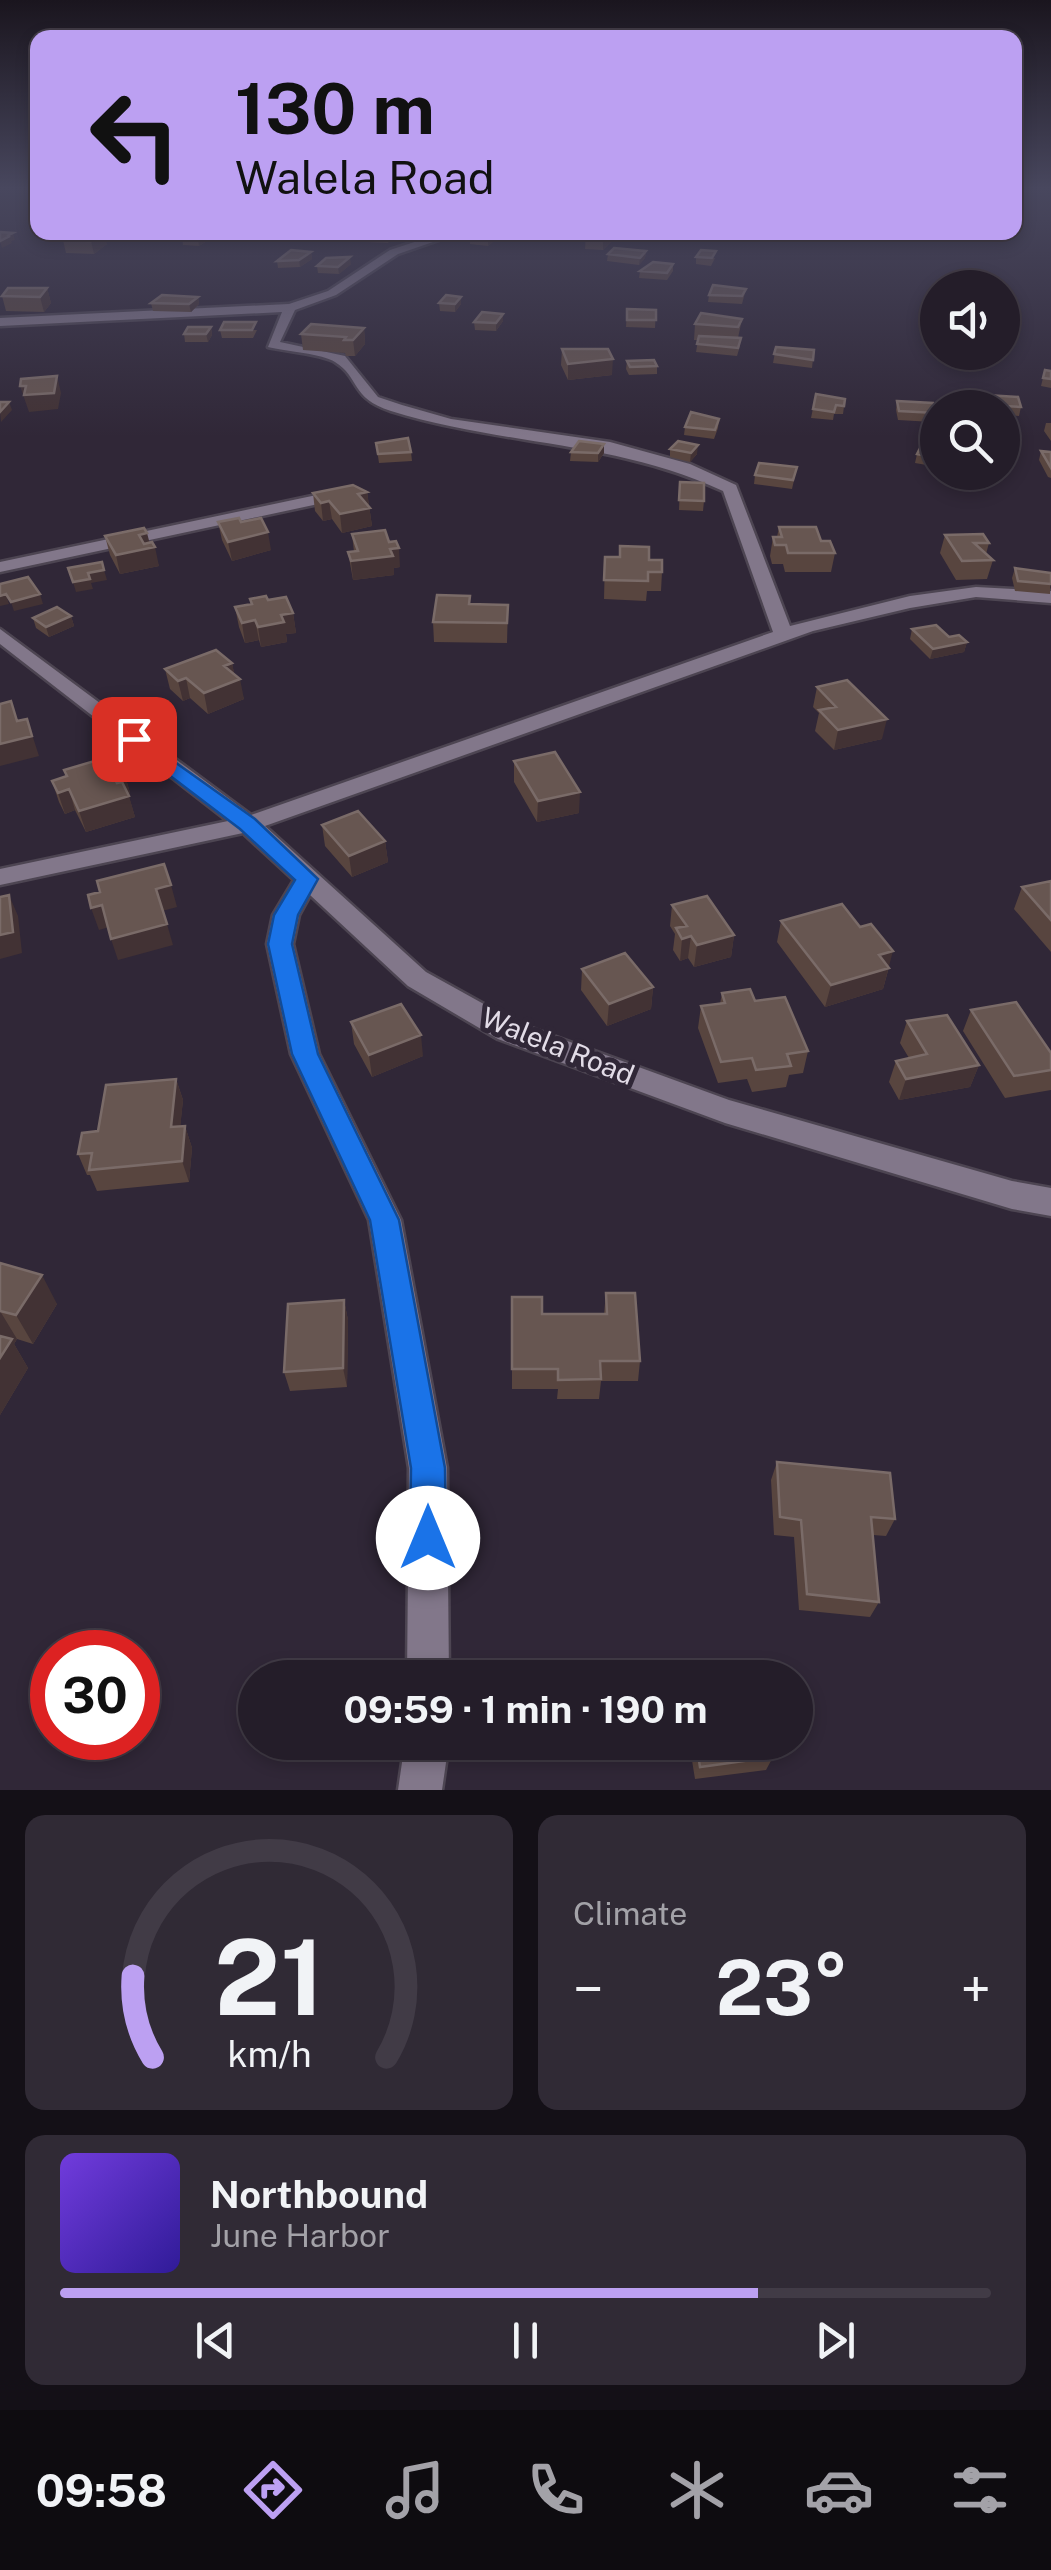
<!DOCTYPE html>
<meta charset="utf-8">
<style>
body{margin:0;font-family:"Public Sans",sans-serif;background:#302a35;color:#f1f3f6;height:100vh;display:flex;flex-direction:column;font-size:38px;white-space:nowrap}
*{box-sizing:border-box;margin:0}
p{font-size:32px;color:#a3a2a8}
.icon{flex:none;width:55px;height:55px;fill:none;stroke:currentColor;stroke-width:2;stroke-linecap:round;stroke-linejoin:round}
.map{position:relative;height:1790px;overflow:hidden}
.side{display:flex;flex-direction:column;gap:25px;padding:25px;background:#141017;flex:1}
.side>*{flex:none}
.top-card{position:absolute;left:30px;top:30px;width:992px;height:210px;border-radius:20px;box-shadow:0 5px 15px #0003,0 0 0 2px #413b46;background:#bca0f2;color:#111;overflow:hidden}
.buttons{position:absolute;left:920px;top:270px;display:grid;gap:20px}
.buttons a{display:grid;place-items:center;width:100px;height:100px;border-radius:50%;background:#241d29;box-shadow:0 5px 15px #0003,0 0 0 2px #413b46;font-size:50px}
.speed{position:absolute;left:30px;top:1630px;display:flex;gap:20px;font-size:50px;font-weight:700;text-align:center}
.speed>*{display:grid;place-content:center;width:130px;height:130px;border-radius:50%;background:#241d29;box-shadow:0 5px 15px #0003,0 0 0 2px #413b46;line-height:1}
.speed .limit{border:15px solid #d22;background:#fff;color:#111}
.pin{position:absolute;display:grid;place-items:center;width:85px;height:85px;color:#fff;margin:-42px;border-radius:20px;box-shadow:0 5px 15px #0006}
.me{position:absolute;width:110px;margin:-55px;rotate:0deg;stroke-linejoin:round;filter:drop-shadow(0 0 8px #0008)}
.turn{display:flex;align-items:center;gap:35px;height:210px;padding:0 40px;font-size:45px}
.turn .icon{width:130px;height:130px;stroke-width:2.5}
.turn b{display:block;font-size:70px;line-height:85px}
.big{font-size:75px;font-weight:700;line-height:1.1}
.side .card{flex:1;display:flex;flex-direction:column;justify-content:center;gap:15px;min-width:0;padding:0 35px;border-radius:20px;background:#302a35}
.side .dial{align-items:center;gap:0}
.dial svg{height:260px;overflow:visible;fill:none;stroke:#413b46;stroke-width:7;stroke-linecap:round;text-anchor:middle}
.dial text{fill:#f1f3f6;stroke:none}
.song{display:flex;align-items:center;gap:30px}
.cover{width:120px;height:120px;border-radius:15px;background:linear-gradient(135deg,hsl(260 70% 55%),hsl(250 70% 35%))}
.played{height:10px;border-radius:5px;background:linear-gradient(90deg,#bca0f2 75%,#413b46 75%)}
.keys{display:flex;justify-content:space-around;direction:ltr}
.heat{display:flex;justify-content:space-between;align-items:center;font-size:55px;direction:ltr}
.side .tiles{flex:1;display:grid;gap:25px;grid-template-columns:1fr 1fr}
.card:last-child{grid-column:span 2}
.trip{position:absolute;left:238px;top:1660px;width:575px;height:100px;border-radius:50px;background:#241d29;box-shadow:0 5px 15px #0003,0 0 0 2px #413b46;font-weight:700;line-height:100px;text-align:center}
.menu{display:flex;height:160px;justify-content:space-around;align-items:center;background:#0e0c10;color:#a3a2a8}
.menu .icon{width:70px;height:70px}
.menu .current{color:#bca0f2}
.menu b{font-size:45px;color:#f1f3f6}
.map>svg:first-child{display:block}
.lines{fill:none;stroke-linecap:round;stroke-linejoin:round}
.minor-casing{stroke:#4d4552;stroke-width:5}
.minor{fill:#82778a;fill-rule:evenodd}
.wall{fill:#58453f}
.shaded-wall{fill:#423234}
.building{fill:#675651;stroke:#7a6b68;stroke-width:2.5}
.route{fill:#1a73e8;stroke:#114b97;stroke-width:2.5}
.labels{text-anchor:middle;stroke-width:10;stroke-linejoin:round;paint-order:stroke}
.street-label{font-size:28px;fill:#e2dce7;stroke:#302737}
</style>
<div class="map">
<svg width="1051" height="1790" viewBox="0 0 1051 1790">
<rect width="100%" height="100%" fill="#302737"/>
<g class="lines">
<g class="minor-casing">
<path id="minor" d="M445,232H462L398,254L336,295L295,310L280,342L345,356L378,397L402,405L451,419L610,442L690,464L736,485L790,626L910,596L976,587L1051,591V603L976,597L910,608L813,631L265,826L426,972L518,1023L729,1100L1012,1181L1051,1188V1216L1012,1209L725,1123L498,1039L408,986L310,895L299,915L293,944L319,1054L401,1220L447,1468L449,1678H407L409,1468L369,1220L291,1054L267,944L273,915L294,880L243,833L0,885V869L228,821L0,644V629L251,815L773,632L723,491C612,440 504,446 391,411C350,398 360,377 335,362C323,354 285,351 268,347L282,312L0,326V318L289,304L328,291L390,250Z
M345,489L353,494L351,497L0,572V562Z
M405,1742H449L442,1790H398Z"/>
</g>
<use href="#minor" class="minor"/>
</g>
<path class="wall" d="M73,232L107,244L94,254L66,253L63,240Z
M210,232V239L199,246L183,245L182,238Z
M367,232H396V236L388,243L365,242V235Z
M476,232L494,241L488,246L470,244V237Z
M588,232H614V239L603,250L585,249L586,235Z
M646,251L645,258L639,265L607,261L608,254Z
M311,252L312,259L300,267L278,268L277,261Z
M696,257L715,258L711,266L696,264Z
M351,264L339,274L318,273L317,266Z
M673,264V271L667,280L639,278L640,271Z
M47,288L51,303L44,312L6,311L2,296Z
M746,289L742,304L708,302L709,295Z
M198,297L199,304L191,312L153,311L151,303Z
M461,297V304L455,312L440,311L439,303Z
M627,309L656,310L655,328L626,327Z
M742,319L738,338L740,346L737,356L696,352L698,340H694L695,324Z
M503,321L496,331L475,330L474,322Z
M211,327L212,335L208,342H185L184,334Z
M364,328L365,344L355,356H346L345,353L303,350L301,334Z
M220,330H257L253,338H222Z
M776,347L814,350L812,368L773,363Z
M562,349L612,375L568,380L561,365Z
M627,361L657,366V374L629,375L626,369Z
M1045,370L1051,371V388L1041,386Z
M816,394L845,399L843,414H834L833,420L811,418Z
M986,395L1021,407L1019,416L1002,414V408H985L984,403Z
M897,401L935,413L933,422L898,420L896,410Z
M719,419L718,428L714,439L684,435L685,427Z
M1046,423H1051V441L1044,431Z
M376,443L411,452L412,461L379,463Z
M604,444V453L598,462L570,461L571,452Z
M938,448V467L915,463L917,454Z
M670,449L697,454L690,462L670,457Z
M1041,451L1051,452V478L1048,477L1039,460Z
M797,467L792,489L754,484L755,475Z
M680,482L704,501L703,511L679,510Z
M367,492L372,526L342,533L332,519L323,521L315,511L313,493Z
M218,522H241L271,550L232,561L222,540Z
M779,527L821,541L835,553L831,572H785L783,564H772L770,556L773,537H777Z
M352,534L400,567L394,568V575L353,580L348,552H354Z
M945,535L989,543L986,554L993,560L987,579L956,580L940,553Z
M105,536L149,543L159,566L120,574L110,555Z
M605,557L649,560L662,572L661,591H647L646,601L604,599Z
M1015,568L1051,573L1050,594L1015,591L1012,578Z
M470,596V604L508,605L507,643L434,642L433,622Z
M250,599L268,600L293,613L296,633L286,634L287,642L261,647L259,640L245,643L239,627L235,607L251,605Z
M71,616L74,626L49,637L36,628L33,618Z
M912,629L967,642L964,652L930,659L910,639Z
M232,663L234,674L244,699L208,714L190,698L183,701L170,689L165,669Z
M817,687L882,739L834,750L815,731L819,713L813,707Z
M514,761L579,813L537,822L514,782Z
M64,770L124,772L130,793L128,794L135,817L86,832L75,810L65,814L59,802L52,781L66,777Z
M322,825L385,841L388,862L352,877L325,846Z
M1051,881V952L1014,909L1022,887Z
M672,905L734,935L731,957L694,967L688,958L680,961L673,950L675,934L670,926Z
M781,921L889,967L883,989L825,1007L777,942Z
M582,969L653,987L651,1009L607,1026L581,990Z
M722,993L755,1001L808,1051L803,1073L789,1075L786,1087L752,1092L747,1079L718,1083L698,1028L701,1006L720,1004Z
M971,1010L1051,1053V1090L1005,1098L963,1031Z
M907,1021L979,1065L970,1087L899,1100L889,1082L896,1061L909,1058L900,1043Z
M351,1022L423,1056L372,1077L354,1044Z
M176,1079L183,1100L180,1127L185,1126L192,1148L189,1182L97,1191L90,1175H87L78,1154L98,1131Z
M0,1263L57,1304L33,1344L17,1339L14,1344L28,1368L0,1415Z
M606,1293L640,1361L638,1381H601L599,1399H557L558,1389H512V1297L542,1314H604Z
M344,1300L348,1320L347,1387L290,1391L284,1372Z
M777,1462L895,1519L886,1536L873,1535L879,1602L870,1617L799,1610L794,1537L774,1535L771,1480Z
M689,1742H770L773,1757L766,1770L695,1779Z"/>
<path class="shaded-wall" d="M102,232H104L107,244L94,254L91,241Z
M210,232V239L199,246L198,239Z
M392,232H396V236L388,243V236Z
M607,232H614V239L603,250V237Z
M13,233L15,240L11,241L12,243L2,248L0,241Z
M494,234V241L488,246V239Z
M646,251L645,258L639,265L640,258Z
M311,252L312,259L300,267L299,260Z
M350,257L351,264L339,274L338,267Z
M47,288L51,303L44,312L40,297Z
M198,297L199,304L191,312L189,304Z
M461,297V304L455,312V304Z
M503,314V321L496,331V323Z
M211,327L212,335L208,342L206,334Z
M364,328L365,344L355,356L353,340Z
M613,359L612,375L568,380V364Z
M57,376L61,393L58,409L29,412L20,386Z
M9,402L12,410L1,422L0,412Z
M604,444V453L598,462V453Z
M698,445L697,454L690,462L691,453Z
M367,492L372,526L342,533L340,514L358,494Z
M329,501L332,519L323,521L321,503Z
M268,532L271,550L232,561L228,542Z
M147,533L151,548L155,547L159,566L120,574L116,555L139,535Z
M399,548L400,567L394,568V575L353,580L351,561Z
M104,570L107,580L91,583L93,589L76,592L73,582L88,573Z
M6,594L9,604L0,606V596Z
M40,594L43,604L14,611L11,602Z
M293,613L296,633L286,634L287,642L261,647L258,627L281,615Z
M71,616L74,626L49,637L46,627Z
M255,620L259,640L245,643L242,623Z
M967,642L964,652L930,659L933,649Z
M232,663L236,681L240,679L244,699L208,714L204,693L224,666Z
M186,678L190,698L183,701L178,681Z
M27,719L39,756L0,766V744L23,738Z
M887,719L882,739L834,750L838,730Z
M124,772L130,793L119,797L113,776Z
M69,789L75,810L65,814L58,793Z
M580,792L579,813L537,822L538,801Z
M129,796L135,817L86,832L79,811Z
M385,841L388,862L352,877L349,856Z
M171,885L177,907L162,911L156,889Z
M9,895L18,916L22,953L0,959V935Z
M102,905L109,927L99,930L91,908Z
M167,924L173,945L118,960L111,939Z
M734,935L731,957L694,967L697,945Z
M691,936L688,958L680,961L682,939Z
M893,951L883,989L825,1007L831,985L879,955Z
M653,987L651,1009L607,1026L609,1004Z
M421,1035L423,1056L372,1077L369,1055Z
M979,1065L970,1087L899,1100L906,1079Z
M176,1079L183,1100L178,1149L171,1127Z
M185,1126L192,1148L189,1182L182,1161Z
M42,1275L57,1304L33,1344L16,1315Z
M344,1300L348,1320L347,1387L343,1368Z
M0,1311L17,1339L14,1344L28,1368L0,1415Z"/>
<path class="building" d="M0,232L13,233L7,236H10L0,241Z
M73,232H102L91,241L63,240Z
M190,232H208L198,239L182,238Z
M367,232H392L388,236L365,235Z
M476,232H481L494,234L488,239L470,237Z
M588,232H607L603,237L586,235Z
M614,248L646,251L640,258L608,254Z
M291,250L311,252L299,260L277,261Z
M701,250L716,251L712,258L696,257Z
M350,257L338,267L317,266L326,258Z
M653,262L673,264L667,273L640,271Z
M713,285L746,289L742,296L709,295Z
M8,288H47L40,297L2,296Z
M162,295L198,297L189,304L151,303Z
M446,295L461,297L455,304L439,303Z
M627,309L656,310V320H627Z
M482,312L503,314L496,323L474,322Z
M701,313L742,319L738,327L695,324Z
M224,322H256L252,330H220Z
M311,324L364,328L353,340H344L346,337L301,334Z
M188,327H211L206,334H184Z
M699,336L741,338L738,348L697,344Z
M776,347L814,350L813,360L774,354Z
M562,349H608L613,359L568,364Z
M654,360L657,366L630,367L627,361Z
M1045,370L1051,371V379L1043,378Z
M57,376L54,393L24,395L26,386H20L21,379Z
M816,394L845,399L844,406L836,405L834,412L813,409Z
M986,395L1018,397L1021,407L988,405Z
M897,401L933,403L935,413L899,411Z
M0,402H9L0,412Z
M691,412L719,419L715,430L685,427Z
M408,438L411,452L378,454L376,443Z
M579,441L604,444L598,453L571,452Z
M678,441L698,445L691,453L670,449Z
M921,446L938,448V458L917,454Z
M1041,451L1051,452V468Z
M759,463L797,467L793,480L755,475Z
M680,482L704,483V501L679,500Z
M353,485L367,492L358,494L370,508L340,514L329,501L321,503L313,493Z
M239,518L241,522L261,518L268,532L228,542L218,522Z
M779,527H816L821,541H830L835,553H788L786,545H775L773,537H782Z
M144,528L147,533L139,535L144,544L152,542L155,547L116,555L105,536Z
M385,530L389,542L396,541L399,548L390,549L393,556L351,561L348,552L358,551L352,534Z
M983,534L989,543H974L993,560L962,561L945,535Z
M620,546L649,547V560H662V572H648V581L604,580L605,557H620Z
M102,562L104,570L88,573L90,579L73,582L68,568Z
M1015,568L1051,573V584L1018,581Z
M28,577L40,594L11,602L6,594L0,596V584Z
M437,595L470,596L469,604L508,605L507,623L433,622Z
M266,596L268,600L286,597L293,613L281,615L284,622L258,627L255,620L242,623L235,607L252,604L250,599Z
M57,607L71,616L46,627L33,618Z
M936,625L949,637L959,635L967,642L933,649L912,629Z
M216,650L232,663L224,666L240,679L204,693L186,678L178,681L165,669Z
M847,680L887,719L838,730L819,710L836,707L817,687Z
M11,701L17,721L27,719L32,736L0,744V704Z
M555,752L580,792L538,801L514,761Z
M115,755L124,772L113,776L117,783L122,782L129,796L79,811L69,789L58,793L52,781L67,776L64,770Z
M358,811L385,841L349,856L322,825Z
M164,864L171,885L156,889L167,924L111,939L102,905L91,908L88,895L100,892L97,881Z
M1051,881V920L1022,887Z
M9,895L13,932L0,935V897Z
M707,896L734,935L697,945L691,936L682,939L676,928L687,926L672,905Z
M842,904L860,927L871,924L893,951L879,955L889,968L831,985L781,921Z
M625,953L653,987L609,1004L582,969Z
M750,989L755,1001L785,997L808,1051L787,1054L791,1066L756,1070L752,1058L721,1062L701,1006L725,1003L722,993Z
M1016,1002L1051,1053V1070L1014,1076L971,1010Z
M401,1004L421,1035L369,1055L351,1022Z
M947,1015L979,1065L906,1079L896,1061L927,1054L907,1021Z
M176,1079L171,1127L185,1126L182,1161L89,1170L92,1153L78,1154L82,1133L98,1131L106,1085Z
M0,1263L42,1275L16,1315L0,1311Z
M606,1293H635L640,1361H600L601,1379L558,1380V1369H512V1297H542V1314H607Z
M344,1300L343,1368L284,1372L288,1304Z
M0,1336L12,1339L0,1358Z
M777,1462L890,1473L895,1519L871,1517L879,1602L807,1594L801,1520L780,1517Z
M752,1661L756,1678H685L683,1668Z
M696,1742H770L773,1757L700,1767Z"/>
<linearGradient id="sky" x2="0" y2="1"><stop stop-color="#1a151e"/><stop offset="0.43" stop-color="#48475e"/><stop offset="1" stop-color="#48475e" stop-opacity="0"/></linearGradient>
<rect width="1051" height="437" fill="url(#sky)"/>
<path class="route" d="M134,733L255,819L318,879L298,915L292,944L318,1054L399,1220L445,1468L446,1538L441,1550L428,1556L415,1550L410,1538L411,1468L370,1220L292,1054L268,944L274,915L295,880L240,829L127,743V735Z"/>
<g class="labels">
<g class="street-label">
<text transform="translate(558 1046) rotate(22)" y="10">Walela Road</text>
</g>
</g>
</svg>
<div class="buttons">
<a><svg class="icon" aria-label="sound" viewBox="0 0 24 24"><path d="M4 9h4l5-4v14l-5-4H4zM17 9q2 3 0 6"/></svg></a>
<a><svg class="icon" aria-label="search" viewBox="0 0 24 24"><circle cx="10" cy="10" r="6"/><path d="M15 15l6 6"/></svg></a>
</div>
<div class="speed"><div class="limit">30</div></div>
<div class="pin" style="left:134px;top:739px;background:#d93025"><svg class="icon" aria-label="arrive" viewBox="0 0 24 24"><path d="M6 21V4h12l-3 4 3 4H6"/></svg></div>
<svg class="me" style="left:428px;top:1538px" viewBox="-20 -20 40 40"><circle r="19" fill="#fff"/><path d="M0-13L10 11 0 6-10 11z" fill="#1a73e8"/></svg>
<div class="trip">09:59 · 1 min · 190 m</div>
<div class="top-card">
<div class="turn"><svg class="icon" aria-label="left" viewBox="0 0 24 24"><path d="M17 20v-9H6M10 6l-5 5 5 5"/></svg><div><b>130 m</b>Walela Road</div></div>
</div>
</div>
<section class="side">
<div class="tiles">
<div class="card dial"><svg viewBox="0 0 100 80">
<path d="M14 69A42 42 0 1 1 86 69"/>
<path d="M14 69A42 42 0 0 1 8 44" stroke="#bca0f2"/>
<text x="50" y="56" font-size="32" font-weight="700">21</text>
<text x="50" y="72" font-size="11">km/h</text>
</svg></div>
<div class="card"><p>Climate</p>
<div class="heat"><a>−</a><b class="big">23°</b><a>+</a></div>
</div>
<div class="card">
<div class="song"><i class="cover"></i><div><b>Northbound</b><p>June Harbor</p></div></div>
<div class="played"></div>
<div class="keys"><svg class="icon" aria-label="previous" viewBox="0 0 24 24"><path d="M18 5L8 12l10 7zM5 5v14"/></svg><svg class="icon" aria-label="pause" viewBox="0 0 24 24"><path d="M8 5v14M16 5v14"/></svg><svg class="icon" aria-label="next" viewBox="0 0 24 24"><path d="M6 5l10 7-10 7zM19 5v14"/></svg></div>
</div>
</div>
</section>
<nav class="menu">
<b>09:58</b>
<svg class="icon current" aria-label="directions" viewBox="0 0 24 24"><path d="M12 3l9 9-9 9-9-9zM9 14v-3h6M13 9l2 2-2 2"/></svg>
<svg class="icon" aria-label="music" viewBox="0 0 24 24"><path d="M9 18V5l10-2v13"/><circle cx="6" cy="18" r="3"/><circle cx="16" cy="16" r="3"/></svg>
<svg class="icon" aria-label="phone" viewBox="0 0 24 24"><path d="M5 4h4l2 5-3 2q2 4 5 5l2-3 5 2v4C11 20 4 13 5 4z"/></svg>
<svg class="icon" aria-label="climate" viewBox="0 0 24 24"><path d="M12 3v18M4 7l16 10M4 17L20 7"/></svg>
<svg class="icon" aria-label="car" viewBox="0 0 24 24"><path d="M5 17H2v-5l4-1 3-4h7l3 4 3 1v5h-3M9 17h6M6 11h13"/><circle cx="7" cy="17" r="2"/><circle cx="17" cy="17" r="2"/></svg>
<svg class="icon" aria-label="filters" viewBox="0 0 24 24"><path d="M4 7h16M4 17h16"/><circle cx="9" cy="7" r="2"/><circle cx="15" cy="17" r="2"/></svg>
</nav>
